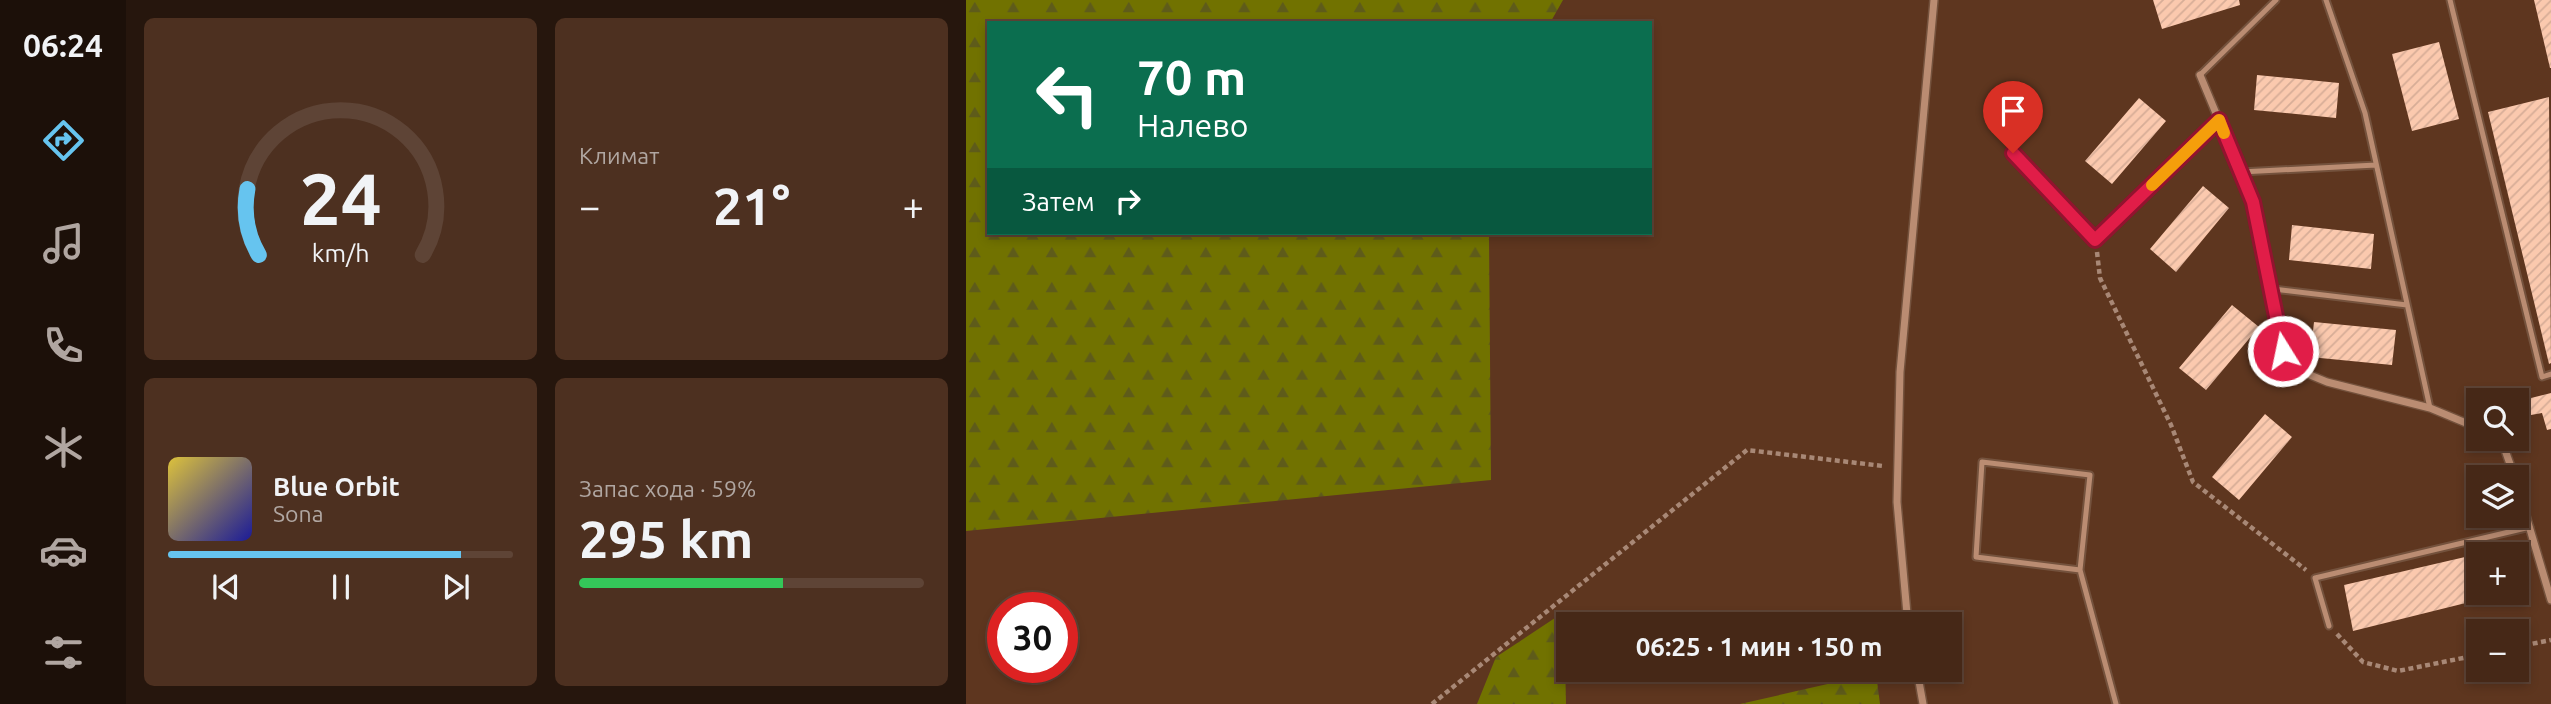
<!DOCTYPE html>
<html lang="ru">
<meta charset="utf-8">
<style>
body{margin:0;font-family:Ubuntu,sans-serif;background:#4d3020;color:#f1f3f6;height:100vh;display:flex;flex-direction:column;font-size:26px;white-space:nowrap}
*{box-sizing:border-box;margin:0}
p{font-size:23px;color:#b0a6a1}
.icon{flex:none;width:38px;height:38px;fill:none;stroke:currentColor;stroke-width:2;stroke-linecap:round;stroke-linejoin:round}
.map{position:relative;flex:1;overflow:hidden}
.sheet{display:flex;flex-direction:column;gap:18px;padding:18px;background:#26160d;width:840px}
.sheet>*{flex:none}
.top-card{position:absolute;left:21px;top:21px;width:665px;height:214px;border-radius:0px;box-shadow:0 4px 10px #0003,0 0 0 2px #5e4436;background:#0b6e4f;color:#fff;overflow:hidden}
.buttons{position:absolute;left:1500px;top:388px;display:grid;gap:14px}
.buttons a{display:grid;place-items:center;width:63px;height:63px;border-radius:0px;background:#462817;box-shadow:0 4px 10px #0003,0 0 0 2px #5e4436;font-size:35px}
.speed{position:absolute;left:21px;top:592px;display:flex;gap:14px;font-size:35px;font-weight:700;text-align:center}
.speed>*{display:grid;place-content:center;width:91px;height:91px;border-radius:50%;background:#462817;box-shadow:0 4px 10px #0003,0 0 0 2px #5e4436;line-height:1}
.speed .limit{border:10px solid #d22;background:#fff;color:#111}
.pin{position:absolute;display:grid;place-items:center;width:60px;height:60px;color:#fff;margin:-72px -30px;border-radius:50% 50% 50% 0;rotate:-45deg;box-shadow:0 0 7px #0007}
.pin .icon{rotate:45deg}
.me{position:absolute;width:77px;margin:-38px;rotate:350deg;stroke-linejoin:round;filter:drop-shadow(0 0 5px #0008)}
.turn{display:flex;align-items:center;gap:24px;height:147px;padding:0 35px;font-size:32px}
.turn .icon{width:91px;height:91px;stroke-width:2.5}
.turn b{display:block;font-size:49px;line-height:60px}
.then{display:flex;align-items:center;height:66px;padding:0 35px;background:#0003;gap:14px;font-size:26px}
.big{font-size:52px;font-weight:700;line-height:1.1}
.sheet .tile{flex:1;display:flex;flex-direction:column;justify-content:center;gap:10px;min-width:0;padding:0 24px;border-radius:10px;background:#4d3020}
.sheet .dial{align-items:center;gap:0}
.dial svg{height:182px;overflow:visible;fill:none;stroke:#5e4436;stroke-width:7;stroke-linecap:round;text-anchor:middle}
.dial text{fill:#f1f3f6;stroke:none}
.song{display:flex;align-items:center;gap:21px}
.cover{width:84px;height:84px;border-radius:10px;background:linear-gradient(135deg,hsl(50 70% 55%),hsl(240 70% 35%))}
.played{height:7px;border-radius:4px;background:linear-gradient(90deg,#66c4ef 85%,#5e4436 85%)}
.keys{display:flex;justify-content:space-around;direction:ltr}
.heat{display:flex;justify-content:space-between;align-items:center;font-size:38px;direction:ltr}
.charge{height:10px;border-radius:5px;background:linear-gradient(90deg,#34c759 59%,#5e4436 0)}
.sheet .tiles{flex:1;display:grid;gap:18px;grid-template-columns:repeat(2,1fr)}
.trip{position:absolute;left:590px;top:612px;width:406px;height:70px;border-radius:0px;background:#462817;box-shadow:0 4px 10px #0003,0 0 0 2px #5e4436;font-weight:700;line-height:70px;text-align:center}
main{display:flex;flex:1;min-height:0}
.menu{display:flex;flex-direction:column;width:126px;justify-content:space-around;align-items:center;background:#1c1009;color:#b0a6a1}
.menu .icon{width:49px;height:49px}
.menu .current{color:#66c4ef}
.menu b{font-size:32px;color:#f1f3f6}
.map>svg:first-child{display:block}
.forest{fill:url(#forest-firs)}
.building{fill:url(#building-hatch)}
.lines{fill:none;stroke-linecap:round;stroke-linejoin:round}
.lane-casing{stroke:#74523d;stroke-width:9}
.street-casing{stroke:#74523d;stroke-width:10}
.path{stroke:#a88876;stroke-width:4.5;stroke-dasharray:5 3.5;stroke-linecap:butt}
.lane{stroke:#ba8c72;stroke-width:5}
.street{stroke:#ba8c72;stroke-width:7}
.route-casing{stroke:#92132f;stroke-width:18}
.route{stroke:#e11d48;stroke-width:12}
.slow{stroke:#f59e0b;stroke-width:12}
</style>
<main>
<nav class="menu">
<b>06:24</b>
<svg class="icon current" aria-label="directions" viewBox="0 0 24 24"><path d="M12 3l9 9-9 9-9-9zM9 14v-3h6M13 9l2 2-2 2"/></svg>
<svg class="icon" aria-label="music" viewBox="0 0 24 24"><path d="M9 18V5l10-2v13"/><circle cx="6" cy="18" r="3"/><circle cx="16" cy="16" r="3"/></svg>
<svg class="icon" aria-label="phone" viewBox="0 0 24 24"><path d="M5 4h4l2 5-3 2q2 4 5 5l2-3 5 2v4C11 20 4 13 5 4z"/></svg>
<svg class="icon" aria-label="climate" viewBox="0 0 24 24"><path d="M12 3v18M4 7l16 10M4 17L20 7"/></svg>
<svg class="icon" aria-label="car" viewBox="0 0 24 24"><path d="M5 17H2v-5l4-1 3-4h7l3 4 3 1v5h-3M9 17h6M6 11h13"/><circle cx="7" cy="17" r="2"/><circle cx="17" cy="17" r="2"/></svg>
<svg class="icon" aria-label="filters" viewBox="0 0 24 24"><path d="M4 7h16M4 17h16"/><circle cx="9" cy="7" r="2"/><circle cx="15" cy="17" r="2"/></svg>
</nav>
<section class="sheet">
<div class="tiles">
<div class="tile dial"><svg viewBox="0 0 100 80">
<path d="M14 69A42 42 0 1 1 86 69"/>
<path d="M14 69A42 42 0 0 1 9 40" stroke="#66c4ef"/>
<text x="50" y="56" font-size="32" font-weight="700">24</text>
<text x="50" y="72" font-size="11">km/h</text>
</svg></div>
<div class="tile"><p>Климат</p>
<div class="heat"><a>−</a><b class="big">21°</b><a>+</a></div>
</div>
<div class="tile">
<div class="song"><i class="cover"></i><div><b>Blue Orbit</b><p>Sona</p></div></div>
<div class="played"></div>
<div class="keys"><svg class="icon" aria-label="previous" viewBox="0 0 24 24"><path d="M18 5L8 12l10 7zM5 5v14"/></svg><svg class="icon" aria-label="pause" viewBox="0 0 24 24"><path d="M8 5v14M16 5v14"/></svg><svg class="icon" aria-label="next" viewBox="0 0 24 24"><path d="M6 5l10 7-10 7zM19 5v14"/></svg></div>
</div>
<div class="tile"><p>Запас хода · 59%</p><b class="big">295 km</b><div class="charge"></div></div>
</div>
</section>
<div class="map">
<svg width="1585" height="704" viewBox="0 0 1585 704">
<defs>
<pattern id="forest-firs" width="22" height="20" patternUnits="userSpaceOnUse" patternTransform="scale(1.75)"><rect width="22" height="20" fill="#717200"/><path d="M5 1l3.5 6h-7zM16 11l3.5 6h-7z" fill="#5e5b1a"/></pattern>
<pattern id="building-hatch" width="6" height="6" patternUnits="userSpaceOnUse" patternTransform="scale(1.75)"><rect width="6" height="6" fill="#fbc9ae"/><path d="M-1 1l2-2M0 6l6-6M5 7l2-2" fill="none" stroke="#d7ad97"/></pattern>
</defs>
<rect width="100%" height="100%" fill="#5e361f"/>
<path class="forest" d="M0,0H597L584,23H23V233H523L525,480L0,531Z
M598,612L600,704H511L530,657Z
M910,673L914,704H774Z"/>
<path class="building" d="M1187,0H1273L1274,5L1196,29Z
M1568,0H1585V68H1584Z
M1473,42L1493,119L1446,131L1426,54Z
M1291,75L1373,83L1370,118L1288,110Z
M1583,97L1585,363L1583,364L1522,112Z
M1173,98L1200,121L1146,184L1119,161Z
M1237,186L1263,208L1210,272L1184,249Z
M1326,225L1408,234L1405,269L1323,260Z
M1266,305L1293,327L1240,390L1213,368Z
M1348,322L1430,330L1426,365L1344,357Z
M1585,393V429L1581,430L1576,413L1565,415L1561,399Z
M1299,414L1326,437L1273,500L1246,477Z
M1542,547L1544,555H1515V554Z
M1512,554V593L1536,594L1387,631L1378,585Z"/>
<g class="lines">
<g class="lane-casing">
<path id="lane" d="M1360,0L1399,113L1464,408
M1484,0L1576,377L1585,374
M1234,75L1310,0
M1047,153L1129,240L1253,120
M1275,172L1410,165
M1307,289L1441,305
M1114,570L1010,557L1016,462L1124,475L1114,570L1150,704
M1363,626L1349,578L1564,527"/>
</g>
<g class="street-casing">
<path id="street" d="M1234,75L1287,202L1317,351L1323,363L1332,370L1361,382L1464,408L1512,428
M1526,439L1539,450L1549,478
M1550,482L1585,600
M942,625L931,502L934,372L968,0
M951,670L957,704"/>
</g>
<path class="path" d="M1131,252L1134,278L1205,425L1227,482L1340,570
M1371,634L1397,662L1432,671L1512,655
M1550,647L1585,640
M466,704L781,450L917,466"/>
<use href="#lane" class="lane"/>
<use href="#street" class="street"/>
</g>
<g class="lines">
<g class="route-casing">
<path id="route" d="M1047,153L1129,240L1253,120L1287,202L1317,351"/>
</g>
<use href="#route" class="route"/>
<path class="slow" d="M1186,185L1253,120L1258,133"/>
</g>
</svg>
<div class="buttons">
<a><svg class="icon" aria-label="search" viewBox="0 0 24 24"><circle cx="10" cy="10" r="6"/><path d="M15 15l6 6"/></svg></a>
<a><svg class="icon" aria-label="layers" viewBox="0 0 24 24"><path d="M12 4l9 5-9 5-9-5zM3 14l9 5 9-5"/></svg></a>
<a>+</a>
<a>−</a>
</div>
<div class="speed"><div class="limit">30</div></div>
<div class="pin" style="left:1047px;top:153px;background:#d93025"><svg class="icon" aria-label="arrive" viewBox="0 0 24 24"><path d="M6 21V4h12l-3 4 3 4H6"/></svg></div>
<svg class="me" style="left:1317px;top:351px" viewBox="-20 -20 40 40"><circle r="17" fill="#e11d48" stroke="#fff" stroke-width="3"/><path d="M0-11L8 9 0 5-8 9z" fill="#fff"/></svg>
<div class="trip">06:25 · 1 мин · 150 m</div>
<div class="top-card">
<div class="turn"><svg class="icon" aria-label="left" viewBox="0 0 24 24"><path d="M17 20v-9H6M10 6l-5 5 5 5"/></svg><div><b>70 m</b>Налево</div></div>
<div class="then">Затем<svg class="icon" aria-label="right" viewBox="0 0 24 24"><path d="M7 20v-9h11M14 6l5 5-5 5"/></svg></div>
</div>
</div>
</main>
